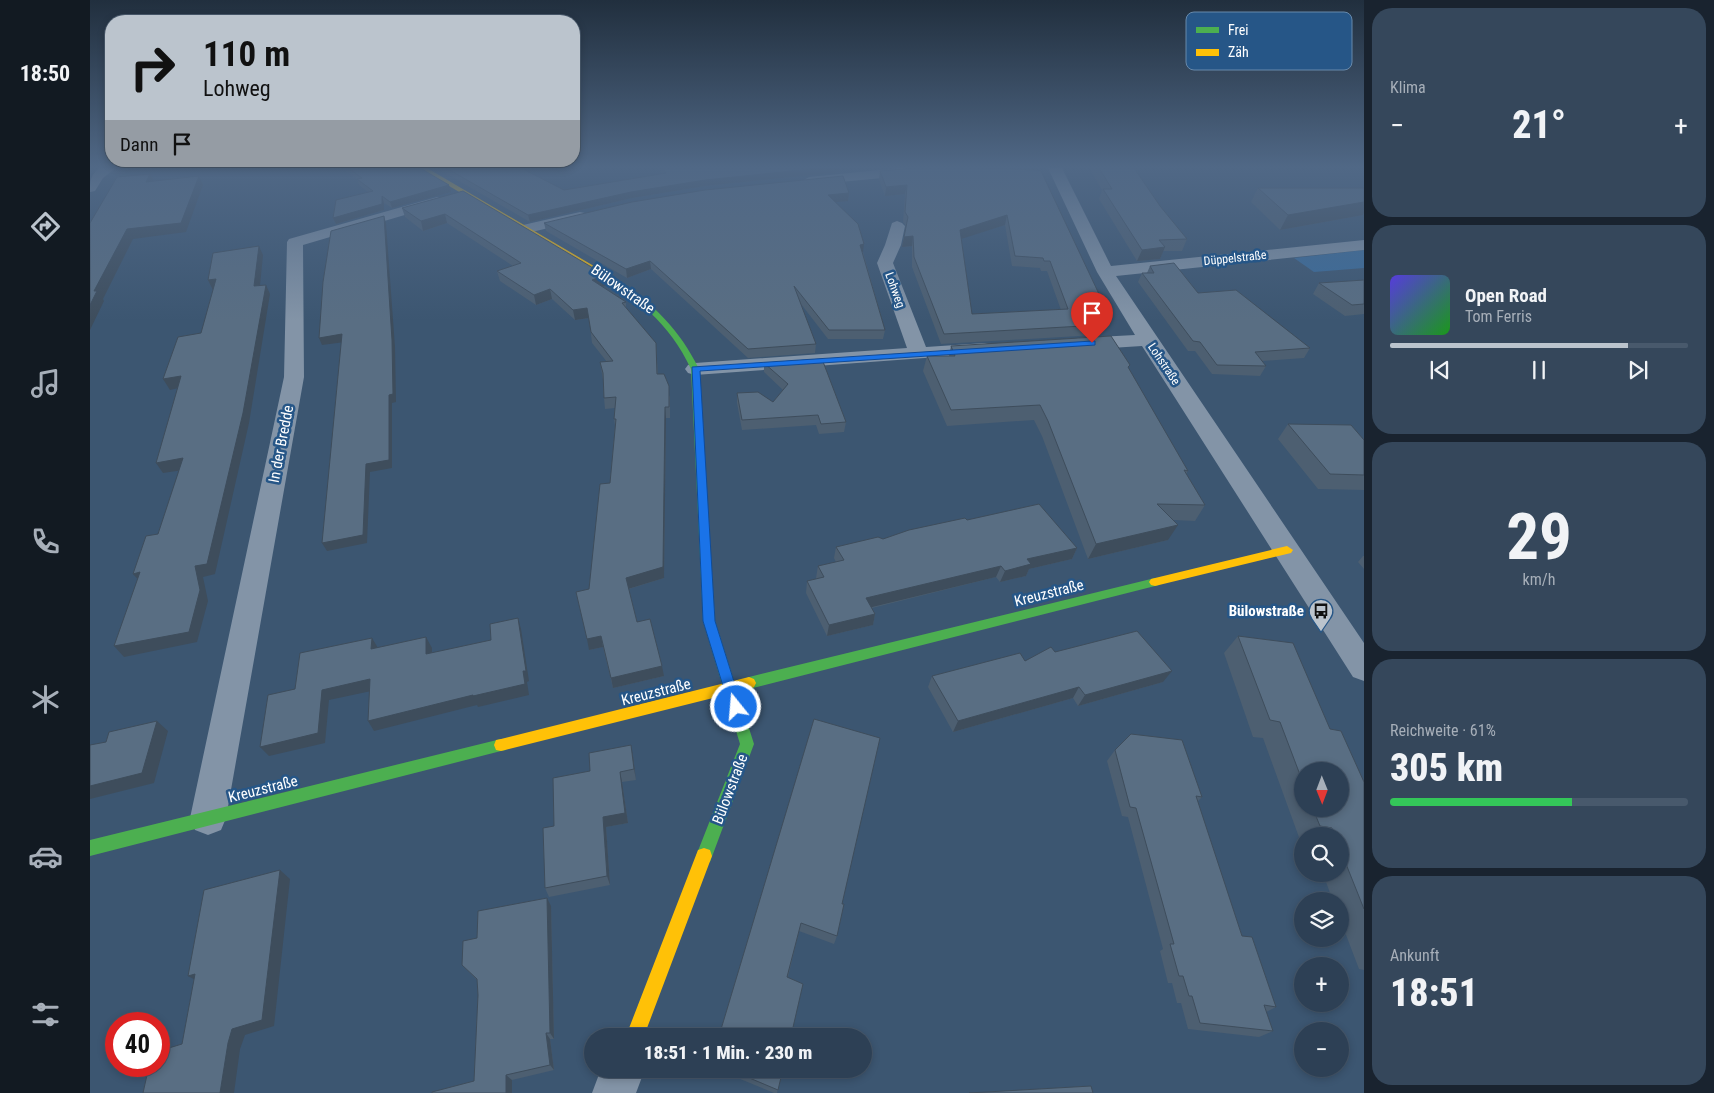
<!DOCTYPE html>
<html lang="de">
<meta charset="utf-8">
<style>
body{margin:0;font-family:"Roboto Condensed",sans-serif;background:#35475b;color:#f1f3f6;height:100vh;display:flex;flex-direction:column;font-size:19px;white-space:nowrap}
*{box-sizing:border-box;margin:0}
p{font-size:16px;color:#a7afb9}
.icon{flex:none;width:28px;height:28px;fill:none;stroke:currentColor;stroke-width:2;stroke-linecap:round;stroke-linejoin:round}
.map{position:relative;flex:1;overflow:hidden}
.sheet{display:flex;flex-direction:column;gap:8px;padding:8px;background:#19232f;width:350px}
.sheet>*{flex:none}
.guide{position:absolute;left:15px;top:15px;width:475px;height:152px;border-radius:20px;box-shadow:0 2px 8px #0003,0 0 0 1px #48596c;background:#bbc4cd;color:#111;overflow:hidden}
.needle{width:32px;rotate:179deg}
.controls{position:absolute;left:1204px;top:762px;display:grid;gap:10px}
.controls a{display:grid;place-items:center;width:55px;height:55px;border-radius:50%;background:#2d4055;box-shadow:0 2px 8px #0003,0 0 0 1px #48596c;font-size:25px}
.speed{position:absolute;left:15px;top:1012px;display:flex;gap:10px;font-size:25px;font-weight:700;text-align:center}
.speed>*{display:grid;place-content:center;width:65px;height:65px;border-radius:50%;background:#2d4055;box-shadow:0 2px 8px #0003,0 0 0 1px #48596c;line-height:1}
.speed .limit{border:8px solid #d22;background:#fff;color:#111}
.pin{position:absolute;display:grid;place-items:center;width:42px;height:42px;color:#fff;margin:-51px -21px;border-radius:50% 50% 50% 0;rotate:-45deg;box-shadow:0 0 5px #0007}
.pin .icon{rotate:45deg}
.me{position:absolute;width:55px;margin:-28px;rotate:343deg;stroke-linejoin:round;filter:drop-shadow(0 0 4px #0008)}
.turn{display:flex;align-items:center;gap:18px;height:105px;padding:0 15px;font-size:22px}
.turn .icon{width:65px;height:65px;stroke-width:2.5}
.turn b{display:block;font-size:35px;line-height:42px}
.then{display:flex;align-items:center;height:48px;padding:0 15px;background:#0003;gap:10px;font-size:19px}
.big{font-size:38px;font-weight:800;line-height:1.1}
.sheet .widget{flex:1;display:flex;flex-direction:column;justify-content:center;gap:8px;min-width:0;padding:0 18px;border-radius:20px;background:#35475b}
.sheet .dial{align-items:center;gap:0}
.dial b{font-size:65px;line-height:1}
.song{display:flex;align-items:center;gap:15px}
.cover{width:60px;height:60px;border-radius:8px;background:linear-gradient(135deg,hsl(250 70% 55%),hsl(120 70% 35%))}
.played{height:5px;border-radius:2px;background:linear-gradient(90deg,#bbc4cd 80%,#48596c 80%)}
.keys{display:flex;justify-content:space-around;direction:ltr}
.heat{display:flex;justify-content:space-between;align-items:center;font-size:28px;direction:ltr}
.charge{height:8px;border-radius:4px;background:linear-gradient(90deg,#34c759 61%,#48596c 0)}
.trip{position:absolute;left:494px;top:1028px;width:288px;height:50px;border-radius:25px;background:#2d4055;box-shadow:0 2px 8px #0003,0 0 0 1px #48596c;font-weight:800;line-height:50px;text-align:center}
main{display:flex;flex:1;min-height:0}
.tab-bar{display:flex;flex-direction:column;width:90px;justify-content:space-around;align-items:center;background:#121a22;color:#a7afb9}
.tab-bar .icon{width:35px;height:35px}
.tab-bar .on{color:#bbc4cd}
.tab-bar b{font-size:22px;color:#f1f3f6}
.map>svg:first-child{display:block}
.green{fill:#3a6c9c}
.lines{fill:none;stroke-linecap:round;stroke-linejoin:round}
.street{fill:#8394a7;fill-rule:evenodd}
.fast{fill:#4caf50;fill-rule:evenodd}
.slow{fill:#ffc107;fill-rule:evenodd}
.wall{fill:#4d5f71;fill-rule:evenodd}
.shaded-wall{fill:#3e4d5c}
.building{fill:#596e83;stroke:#3e4d5c;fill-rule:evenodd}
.route{fill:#1a73e8;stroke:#114b97}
.labels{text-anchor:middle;stroke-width:5;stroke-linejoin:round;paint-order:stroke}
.far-street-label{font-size:12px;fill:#fff;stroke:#265687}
.street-label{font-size:15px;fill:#fff;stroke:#265687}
.poi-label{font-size:15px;font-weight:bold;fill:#fff;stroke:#265687;text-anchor:end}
.key{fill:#265687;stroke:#6789ab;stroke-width:1}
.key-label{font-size:14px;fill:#fff}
</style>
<main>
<nav class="tab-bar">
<b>18:50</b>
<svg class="icon on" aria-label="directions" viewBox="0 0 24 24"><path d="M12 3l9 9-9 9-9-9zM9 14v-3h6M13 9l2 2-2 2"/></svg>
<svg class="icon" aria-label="music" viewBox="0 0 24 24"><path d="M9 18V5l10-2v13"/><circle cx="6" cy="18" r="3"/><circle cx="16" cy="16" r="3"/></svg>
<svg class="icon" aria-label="phone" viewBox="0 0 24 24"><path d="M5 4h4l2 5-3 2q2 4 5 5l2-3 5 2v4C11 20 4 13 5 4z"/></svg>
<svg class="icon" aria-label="climate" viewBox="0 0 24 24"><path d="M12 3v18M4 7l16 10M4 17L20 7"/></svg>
<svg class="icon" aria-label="car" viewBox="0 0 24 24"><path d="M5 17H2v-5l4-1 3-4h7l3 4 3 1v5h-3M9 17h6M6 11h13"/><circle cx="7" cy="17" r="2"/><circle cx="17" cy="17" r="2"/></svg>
<svg class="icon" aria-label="filters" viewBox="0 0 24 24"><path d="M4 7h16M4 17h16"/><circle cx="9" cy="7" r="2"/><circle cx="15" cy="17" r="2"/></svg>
</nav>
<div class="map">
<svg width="1274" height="1093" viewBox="0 0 1274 1093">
<rect width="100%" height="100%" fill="#3c5671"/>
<path class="green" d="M1274,250V268L1224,272L1204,258Z"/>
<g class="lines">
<path class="street" d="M10,168H26L13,178L5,191L0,192C0,181 0,175 10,168Z
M810,168H829L831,171L824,175L719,185L712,181L719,177Z
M958,168H972L1021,266L1274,240V250L1026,276L1274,643V681L1263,677L1052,346L989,350L982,348L979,344L982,340L989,338L1045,335L1007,272Z
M347,197L352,198L354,201L352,204L213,245L214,377L136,818L131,830L118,835L105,830L100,818L194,377L197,242L199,239Z
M490,212L495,213L497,216L495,219L438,233L433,231L430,228L433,225Z
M807,221L812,223L815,226L811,245L803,263L836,347L895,343L902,345L905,349L902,353L605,375L598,373L595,369L598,365L605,363L817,348L787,263L795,245L802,223Z
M511,1069H555L546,1093H502Z"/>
<path class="fast" d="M502,267C510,267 520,274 526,279C563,303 590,330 609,369L625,621L664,744L620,862L614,864L608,862L606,856L650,744L613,621L601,369C579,322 546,297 502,271Z
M1065,578L1069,579L1071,582L1069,585L659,689L654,687L652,683L654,679L659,677Z
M411,739L416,740L418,745L416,750L411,751L0,856V840Z"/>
<path class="slow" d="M329,168H337L509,269L502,271Z
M1197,546L1203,550L1201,553L1065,586L1061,585L1059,582L1061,579L1065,578Z
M659,677L664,679L666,683L664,687L659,689L411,751L406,750L404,745L406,740L411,739Z
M614,848L620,850L622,856L554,1036H536L608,850Z"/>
</g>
<path class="wall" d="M251,168H330L361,192L302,208L294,203V210L246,224L243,218L278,192L269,185L267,179Z
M347,168H431L474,190L572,174L571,172L570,168H750L749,172L615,186L542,198L440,222Z
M892,168L1009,294L1007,300L1017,321L1012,332H1008L1006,335L851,344L822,267V246L812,247L816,226L813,222L815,194L795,196L789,180L790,171ZM915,225L922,266L950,268L951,271H957L971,310L882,314L871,238Z
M999,168H1049L1047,174L1070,206L1097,239L1092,251H1073L1070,259L1047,261L1009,199L1012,190Z
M1168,188H1274V213L1273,215L1190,230L1161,202Z
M373,191L517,285L512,286L536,302V308L566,343L568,374L580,397V418H576L574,578L539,589L547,622L574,676L523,688L513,647L499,650V589L520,483L525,426L524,419L525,408L515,409L514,398L513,380L510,362H517L502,343L499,318L485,320L462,299L446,305L410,281L407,271L423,266L357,223L333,231L315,217L312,208Z
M759,193L758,201L745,202L773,252L795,330L793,339H738L711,304L726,344L725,353L658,358L561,269L537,278L456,231L454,223Z
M1060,266L1108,293L1220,348L1214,358L1172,361L1176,366L1170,376L1122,374L1105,351H1098L1048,282L1052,273H1057Z
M1274,280V314L1255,316L1223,294L1229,283Z
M861,346L1038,369L1098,471L1096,474L1115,505L1105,521L1084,520L1078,540L998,559L952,436L944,420L857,426L833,371L837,356H859Z
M674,363L756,422L754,432L729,434L726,425L652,430L647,403V393L683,402L693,390L674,372Z
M1198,424L1274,440V490L1228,489L1188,439Z
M877,520L987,548L982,559L939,569L936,576L910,582L906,577L782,608L785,614L783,625L737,636L716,593L717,581L727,579L726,578L728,566L746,562L744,558L746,547L793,539Z
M1273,556H1274V569L1268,562Z
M1148,636L1240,729L1274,782V970L1269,969L1250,919V901H1243L1233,874H1250V836H1212V841L1210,840L1173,738L1163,737L1134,653ZM1212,771L1250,809H1212Z
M965,652L1073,682L988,706L983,698L863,732L838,687L842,676L935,661Z
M724,719L752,904L747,936L744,944L709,931L698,977L629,1036Z
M1025,750L1112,797L1107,802L1152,936L1186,1007L1176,1012L1183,1031L1169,1037L1098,1029L1091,1003H1087L1082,983H1078L1070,951L1073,949L1038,817L1032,816L1017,761Z
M543,756L546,780L532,782L538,823L516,827L520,885L459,897L455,888L500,771Z
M461,906L464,1039H460L464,1070L422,1080L384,1081L388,995L387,980L372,965L387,938Z
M626,1069H693L687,1093H684Z"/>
<path class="shaded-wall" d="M731,168H750L749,172L615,186L542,198L440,222L438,215L541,192L615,180Z
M60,174L65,183L56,182Z
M109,176L113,185L96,232L43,239L13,299L14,301L0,330V306L4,291L37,229Z
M359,185L361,192L302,208L300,202Z
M817,185L815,194L795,196L796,187Z
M759,193L758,201L737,203L738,195Z
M292,196L294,203V210L246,224L243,218Z
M1274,202V213L1273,215L1190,230L1198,215Z
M355,214L357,223L333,231L331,221Z
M917,215L915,225L868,240L870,230Z
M294,216L296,223L305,347L306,402L302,403V468L280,472L277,543L237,551L232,543L276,464Z
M823,236L822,246L812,247L814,237Z
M774,244L773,252L769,253L770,245Z
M169,246L173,255L169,296L164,286Z
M1075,247L1070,259L1047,261L1052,250Z
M560,261L561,269L537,278L536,269Z
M515,275L517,285L504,290L502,280Z
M126,279L131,289L123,290L118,280Z
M176,285L180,294L159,423L125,574L113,577L118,601L107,642L34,657L24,646L105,566Z
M460,289L462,299L446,305L444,295Z
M497,308L499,318L485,320L483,310Z
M252,334L255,342L232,345L229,338Z
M91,376L97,386L80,390L73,379Z
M575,407L576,418L574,578L538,589L536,578Z
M93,458L100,469L73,473L66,463Z
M1088,525L1078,540L998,559L1006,544Z
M987,548L982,559L939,569L936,576L910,582L915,571L937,559Z
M911,566L906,577L774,609L776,598Z
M50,572L52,584L43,574Z
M785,614L783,625L737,636L739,625Z
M428,618L431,629L439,681L437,682L439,695L388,707L387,705L284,731L278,721L383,695Z
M511,636L513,647L499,650L497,639Z
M336,637L342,648V665L336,654Z
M282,638L288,648L281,649Z
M572,666L574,676L523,688L521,678Z
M1082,671L1073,682L988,706L995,695Z
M280,679L286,690L239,700L235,743L179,756L170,747L232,690Z
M989,687L983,698L863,732L868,721Z
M67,721L78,731L64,783L0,799V786Z
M541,745L543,756L546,780L544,769Z
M530,772L532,782L538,823L516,827L520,885L517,876L513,817Z
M190,870L200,879L184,1026L155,1035L150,1049L144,1093H130L138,1043Z
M457,898L461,906L464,1039L460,1033Z
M105,974L111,983L98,976Z
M456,1033L460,1039L464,1070L460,1065Z
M416,1075L422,1080V1093H416Z"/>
<path class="building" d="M258,168H330L359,185L300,202L292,196V204L243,218L246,200L283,191L267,179L272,178Z
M356,168H431L474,190L576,173L572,168H731L615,180L541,192L438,215Z
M824,168H892L948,170L951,171L1009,294H1004L1017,321H1008L1010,325L854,334L824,257L823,236L814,237L818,217L815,212L817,185L796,187L790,171ZM917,215L925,256L953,258L954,261H960L978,309L882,314L870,230Z
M1009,168H1044L1070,206L1097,239L1069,240L1075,247L1052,250L1013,189H1022Z
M60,174L56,182L109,176L91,223L37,229L4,291H7L0,305V223L27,177Z
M753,176L759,193L738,195L768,224L774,244L770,245L795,330H739L704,286L726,344L658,349L560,261L536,269L454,223L542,202L615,190Z
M1168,188H1274V202L1198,215Z
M373,191L515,275L502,280L536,302L532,303L566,343L567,374H574L579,386V407H575L573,567L536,578L547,622L560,619L572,666L521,678L511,636L497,639L486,592L499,589L510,484L520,483L526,419H524L526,397L514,398L513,373L510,362L523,361L501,332L497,308L483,310L460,289L444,295L407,271L431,263L355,214L331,221L312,208Z
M294,216L302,340L303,394L299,395V460L276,464L273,535L232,543L252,334L229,338L233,282L241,231Z
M169,246L164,286L176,285L153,413L117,564L105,566L110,590L99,632L24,646L50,572L43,574L56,536L68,534L93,458L66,463L91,376L73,379L88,337L111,333L126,279L118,280L123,253Z
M1084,263L1108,293L1146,290L1220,348L1165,352L1176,366L1127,365L1110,342L1103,341L1052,273H1064L1060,266Z
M1274,280V304L1262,305L1229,283Z
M1021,336L1040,365L1038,367L1098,471L1094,470L1115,505L1067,504L1088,525L1006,544L958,421L950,405L861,410L837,356H865L861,346Z
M732,359L756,422L731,424L728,415L652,420L647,393L668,392L683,402L698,384L674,363Z
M1198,424L1261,425L1274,440V475L1240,474Z
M949,504L987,548L937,559L941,564L915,571L911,566L776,598L785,614L739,625L717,581L734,577L728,566L754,560L746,547L788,537L793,539L819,530L875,518L877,520Z
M428,618L436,671H433L435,684L383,696V695L278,721L280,679L232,690L228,733L170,747L178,695L205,689L210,653L282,638L281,649L336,637V654L401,640L400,624Z
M1047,631L1082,671L995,695L989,687L868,721L842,676L930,653L935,661L961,647L965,652Z
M1148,636L1203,643L1240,729L1251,731L1274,782V909L1250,849V836H1245L1242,828L1230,826L1223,809H1250V771H1212V780L1190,722L1180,720Z
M724,719L790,738L752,904H754L747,936L711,923L697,977L713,984L701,1036H629Z
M67,721L52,773L0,786V745L16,742L19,732Z
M1041,734L1092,740L1112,797L1106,796L1152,936L1162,937L1186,1007L1174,1005L1183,1031L1110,1023L1102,996H1099L1093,976H1089L1080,944H1084L1046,808L1040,807L1025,750Z
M541,745L544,769L530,772L535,813L513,817L517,876L455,888L453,828L464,826L463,778L500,771L499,753Z
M190,870L172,1020L142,1029L138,1043L130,1093H53L59,1066H69V1051L92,1044L105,974L98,976L114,890Z
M457,898L460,1033H456L460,1065L416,1075V1093H342V1092L384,1081L388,995L387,979L372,965L373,941L387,938L388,911Z
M638,1069H693L688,1090Z
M1001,1086L1003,1093H879Z"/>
<linearGradient id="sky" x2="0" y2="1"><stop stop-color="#212f3e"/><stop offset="0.52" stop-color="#506886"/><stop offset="1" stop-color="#506886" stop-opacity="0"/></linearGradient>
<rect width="1274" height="321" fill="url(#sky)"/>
<path class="route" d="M1002,341H1005V345L610,371L625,621L652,707L650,712L646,713L641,712L613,621L602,367Z"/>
<defs>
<g id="bus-pin" transform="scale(1.25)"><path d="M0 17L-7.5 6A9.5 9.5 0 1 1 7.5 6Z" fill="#bbc4cd" stroke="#265687"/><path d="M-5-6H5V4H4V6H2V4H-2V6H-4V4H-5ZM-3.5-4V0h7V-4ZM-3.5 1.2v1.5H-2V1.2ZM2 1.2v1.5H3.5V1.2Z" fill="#111"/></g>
</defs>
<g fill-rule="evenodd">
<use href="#bus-pin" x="1231" y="611"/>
</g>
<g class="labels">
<g class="far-street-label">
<text transform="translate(1145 258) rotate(-6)" y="4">Düppelstraße</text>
<text transform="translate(805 290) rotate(70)" y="4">Lohweg</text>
<text transform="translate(1074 364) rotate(56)" y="4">Lohstraße</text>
</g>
<g class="street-label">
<text transform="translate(533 289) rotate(35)" y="5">Bülowstraße</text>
<text transform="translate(191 444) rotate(-79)" y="5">In der Bredde</text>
<text transform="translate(959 593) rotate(-14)" y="5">Kreuzstraße</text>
<text transform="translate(566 692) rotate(-14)" y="5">Kreuzstraße</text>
<text transform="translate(173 789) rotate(-14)" y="5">Kreuzstraße</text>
<text transform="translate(640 789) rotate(-69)" y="5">Bülowstraße</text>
</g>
<g class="poi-label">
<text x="1214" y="616">Bülowstraße</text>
</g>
</g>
<rect x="1096" y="12" width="166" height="58" rx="8" class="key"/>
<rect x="1106" y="27" width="23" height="6" fill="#4caf50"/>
<rect x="1106" y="49" width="23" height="7" fill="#ffc107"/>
<g class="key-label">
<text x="1138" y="35">Frei</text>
<text x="1138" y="57">Zäh</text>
</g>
</svg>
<div class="controls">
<a><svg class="needle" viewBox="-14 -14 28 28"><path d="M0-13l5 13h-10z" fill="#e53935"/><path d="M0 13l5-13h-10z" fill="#a7afb9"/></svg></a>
<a><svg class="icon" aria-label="search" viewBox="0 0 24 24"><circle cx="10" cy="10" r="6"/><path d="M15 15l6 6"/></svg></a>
<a><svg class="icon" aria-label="layers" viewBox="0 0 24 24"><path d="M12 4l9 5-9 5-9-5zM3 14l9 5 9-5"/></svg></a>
<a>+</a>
<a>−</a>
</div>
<div class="speed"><div class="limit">40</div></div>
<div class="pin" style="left:1002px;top:343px;background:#d93025"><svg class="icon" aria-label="arrive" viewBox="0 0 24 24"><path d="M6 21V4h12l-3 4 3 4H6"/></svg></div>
<svg class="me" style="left:646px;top:707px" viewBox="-20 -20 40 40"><circle r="17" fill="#1a73e8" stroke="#fff" stroke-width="3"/><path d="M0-11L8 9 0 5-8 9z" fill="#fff"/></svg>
<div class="trip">18:51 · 1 Min. · 230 m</div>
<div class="guide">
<div class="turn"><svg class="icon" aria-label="right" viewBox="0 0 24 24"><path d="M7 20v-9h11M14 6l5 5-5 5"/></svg><div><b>110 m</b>Lohweg</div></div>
<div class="then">Dann<svg class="icon" aria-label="arrive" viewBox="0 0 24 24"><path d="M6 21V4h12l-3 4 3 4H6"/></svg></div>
</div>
</div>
<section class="sheet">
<div class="widget"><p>Klima</p>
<div class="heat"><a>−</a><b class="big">21°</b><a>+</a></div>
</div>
<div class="widget">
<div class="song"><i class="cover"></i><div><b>Open Road</b><p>Tom Ferris</p></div></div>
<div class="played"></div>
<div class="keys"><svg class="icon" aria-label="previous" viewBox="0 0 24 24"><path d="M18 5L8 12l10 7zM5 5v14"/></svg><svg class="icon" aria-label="pause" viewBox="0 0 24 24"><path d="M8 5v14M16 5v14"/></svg><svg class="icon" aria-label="next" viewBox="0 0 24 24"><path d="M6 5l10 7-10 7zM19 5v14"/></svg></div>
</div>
<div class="widget dial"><b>29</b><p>km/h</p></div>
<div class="widget"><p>Reichweite · 61%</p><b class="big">305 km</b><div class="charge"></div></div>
<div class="widget"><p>Ankunft</p><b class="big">18:51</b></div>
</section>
</main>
